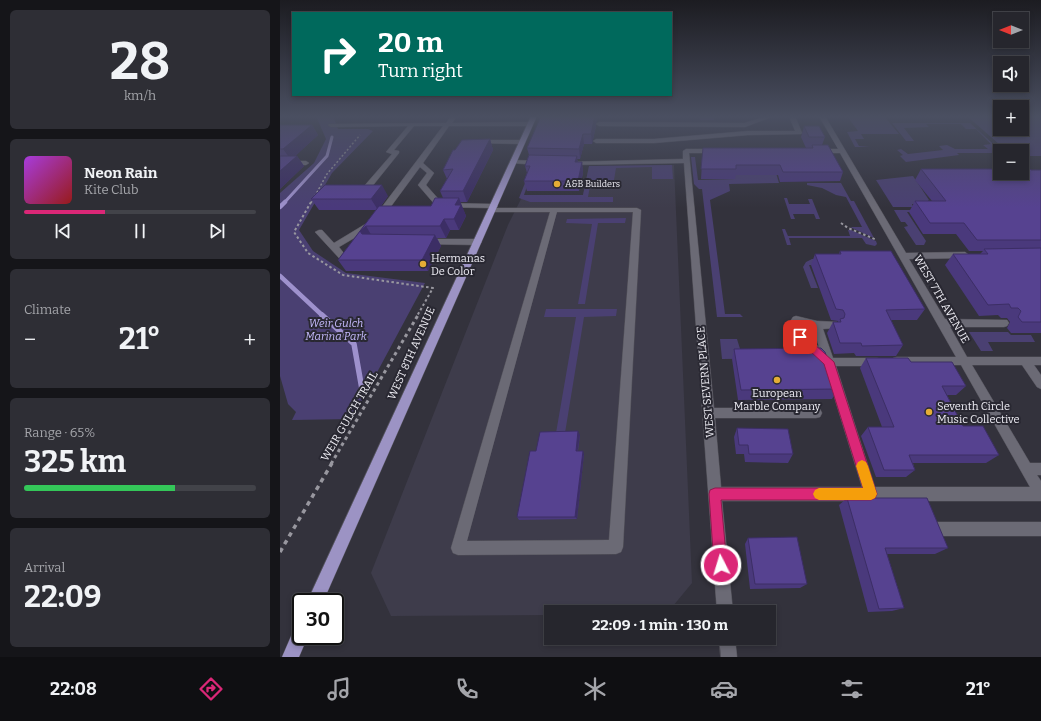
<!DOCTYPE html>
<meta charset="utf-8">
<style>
body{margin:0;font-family:Bitter,serif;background:#2e2e35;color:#f1f3f6;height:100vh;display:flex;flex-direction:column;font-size:15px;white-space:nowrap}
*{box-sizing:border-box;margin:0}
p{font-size:13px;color:#a4a5aa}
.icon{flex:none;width:22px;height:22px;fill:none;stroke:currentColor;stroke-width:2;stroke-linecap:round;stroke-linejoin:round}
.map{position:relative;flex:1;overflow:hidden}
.side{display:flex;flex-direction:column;gap:10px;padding:10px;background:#151519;width:280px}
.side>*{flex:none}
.banner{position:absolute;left:12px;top:12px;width:380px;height:84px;border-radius:0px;box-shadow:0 2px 6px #0003,0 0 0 1px #424349;background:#00695c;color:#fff;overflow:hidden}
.needle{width:26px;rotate:270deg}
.fabs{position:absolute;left:713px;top:12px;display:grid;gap:8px}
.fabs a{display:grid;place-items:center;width:36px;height:36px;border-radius:0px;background:#26262d;box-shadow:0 2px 6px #0003,0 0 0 1px #424349;font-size:20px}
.speed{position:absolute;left:12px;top:593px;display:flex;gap:8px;font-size:20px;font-weight:700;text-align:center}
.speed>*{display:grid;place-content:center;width:52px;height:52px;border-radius:50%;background:#26262d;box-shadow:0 2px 6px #0003,0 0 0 1px #424349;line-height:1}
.speed .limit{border:2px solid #111;border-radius:6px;background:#fff;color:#111}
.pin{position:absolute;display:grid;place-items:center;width:34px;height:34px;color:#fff;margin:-17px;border-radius:8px;box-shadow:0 2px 6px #0006}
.me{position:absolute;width:44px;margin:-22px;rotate:355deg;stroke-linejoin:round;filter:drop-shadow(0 0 3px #0008)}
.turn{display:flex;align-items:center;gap:14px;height:84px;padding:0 20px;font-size:18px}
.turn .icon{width:52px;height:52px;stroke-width:2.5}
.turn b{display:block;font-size:28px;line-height:34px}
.big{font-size:30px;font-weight:700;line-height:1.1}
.side .widget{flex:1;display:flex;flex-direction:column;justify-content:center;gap:6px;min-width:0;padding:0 14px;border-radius:6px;background:#2e2e35}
.side .dial{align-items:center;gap:0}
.dial b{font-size:52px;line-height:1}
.song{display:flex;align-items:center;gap:12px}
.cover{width:48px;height:48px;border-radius:6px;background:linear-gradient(135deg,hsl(280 70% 55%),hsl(0 70% 35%))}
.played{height:4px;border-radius:2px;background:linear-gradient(90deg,#db2777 35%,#424349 35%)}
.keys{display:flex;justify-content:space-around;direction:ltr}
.heat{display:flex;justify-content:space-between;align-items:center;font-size:22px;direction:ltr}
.charge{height:6px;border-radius:3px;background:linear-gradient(90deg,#34c759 65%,#424349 0)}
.trip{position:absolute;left:264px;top:605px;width:232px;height:40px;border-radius:0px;background:#26262d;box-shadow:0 2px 6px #0003,0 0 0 1px #424349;font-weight:700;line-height:40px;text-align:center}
.dock{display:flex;height:64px;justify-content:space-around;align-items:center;background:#0f0f12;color:#a4a5aa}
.dock .icon{width:28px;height:28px}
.dock .selected{color:#db2777}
.dock b{font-size:18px;color:#f1f3f6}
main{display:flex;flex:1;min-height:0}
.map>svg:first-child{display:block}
.built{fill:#3e3c4b}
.green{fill:#4a4072}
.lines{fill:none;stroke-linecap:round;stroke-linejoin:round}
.stream-far2{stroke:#9e91cd;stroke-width:3}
.stream-far1{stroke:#9e91cd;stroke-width:4.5}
.stream{stroke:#9e91cd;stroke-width:5.5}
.minor-casing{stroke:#525159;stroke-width:1}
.major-casing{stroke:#525159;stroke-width:1}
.path-far3{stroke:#98979f;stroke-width:1.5;stroke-dasharray:2 2;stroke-linecap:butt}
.path-far2{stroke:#98979f;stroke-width:2;stroke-dasharray:2.5 2.5;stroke-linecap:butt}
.path-far1{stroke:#98979f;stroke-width:3;stroke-dasharray:3.5 3.5;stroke-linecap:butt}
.path{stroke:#98979f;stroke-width:3.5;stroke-dasharray:4.5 4.5;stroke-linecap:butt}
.minor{fill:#6b6a75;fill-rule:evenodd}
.major{fill:#9c93c4;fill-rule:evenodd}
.wall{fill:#4a397c}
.shaded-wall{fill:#3c2e65}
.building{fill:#564290;stroke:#3c2e65}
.route{fill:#db2777;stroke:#8e194d}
.slow{fill:#f59e0b}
.poi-dot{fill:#e5ad35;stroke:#292832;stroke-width:1.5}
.labels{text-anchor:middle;stroke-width:4;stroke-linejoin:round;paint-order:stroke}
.far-poi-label{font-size:9px;fill:#eeedf4;stroke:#292832;text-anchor:start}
.poi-label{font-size:11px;fill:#eeedf4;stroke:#292832;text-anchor:start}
.street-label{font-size:11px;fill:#eeedf4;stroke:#292832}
.park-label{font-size:11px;font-style:italic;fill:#c5bafc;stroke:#292832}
</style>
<main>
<section class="side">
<div class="widget dial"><b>28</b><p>km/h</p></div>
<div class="widget">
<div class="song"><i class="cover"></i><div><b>Neon Rain</b><p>Kite Club</p></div></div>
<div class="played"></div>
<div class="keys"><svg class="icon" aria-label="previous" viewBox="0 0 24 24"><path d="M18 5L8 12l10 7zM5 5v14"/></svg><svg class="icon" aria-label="pause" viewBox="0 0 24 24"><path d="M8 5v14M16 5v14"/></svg><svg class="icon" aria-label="next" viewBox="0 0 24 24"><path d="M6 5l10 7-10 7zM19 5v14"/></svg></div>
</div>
<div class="widget"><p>Climate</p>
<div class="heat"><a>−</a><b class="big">21°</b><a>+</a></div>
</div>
<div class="widget"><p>Range · 65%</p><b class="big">325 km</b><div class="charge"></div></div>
<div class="widget"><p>Arrival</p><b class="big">22:09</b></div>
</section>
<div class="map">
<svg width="761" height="657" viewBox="0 0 761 657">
<rect width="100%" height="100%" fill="#33323c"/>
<path class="built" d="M394,165L412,583L388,612H271V615L111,616L91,573L228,225L243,195H303L309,166Z"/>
<path class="green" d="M36,116H53L58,129H88L93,131L52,173L19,230L33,251L66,273L145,283L72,419L12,420L16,412L8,404L0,376V193L34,163L46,139Z
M567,116H604L619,134H581L584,139H575L579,146L590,147H575L567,132L578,131Z
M687,116H720V129H742V116H761V156H742V151H727Z
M612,123H690L721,151L720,153H677L679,155L626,162L620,156L623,155L617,150L621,149L628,154L663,150L659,146L667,145L675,149H708L703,145L711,144L696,129H686L681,124H646L649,127L624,128L634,141H626Z
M411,157H415L418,180L455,179V175L496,173L499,183L449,184L450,191L430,200L445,314H460L463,317H437L422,189H419L414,184Z
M392,165L393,179H372V167L336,168L334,180L311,181L308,197H333V202H250L239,198L247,178H250L244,195H303L309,166Z
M633,176L649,200H648L651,204H632L633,207H613L596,180Z
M527,183H561L571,201H574L594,238L572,228L571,227H582L566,197L556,195L542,188L527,185Z
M504,198H507L509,204H530L528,199H532L540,219H536L534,214H513L515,219H511Z
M614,210H632L633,212H627L646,241L644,245H636L624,227L628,226L625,222H621Z
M346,218L345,223H318L305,304H298L312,224L286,223L287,219Z
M502,229H505L508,236H570L568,230H571L596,241L597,244L595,246L586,244L582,238H509L511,245H507Z
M532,259H553L544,265H529L538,288H531L523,267L526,262Z
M266,309H337L336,316L304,317L285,433H276L296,317H264Z
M689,332H728L731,335H751L755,342H708L713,351H701Z
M440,339H457L461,352L517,351L514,340L518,339C522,348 532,349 535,358L442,359Z"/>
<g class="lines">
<path class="stream-far2" d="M4,203L47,156L52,137"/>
<path class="stream-far1" d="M0,207L5,202
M0,276L43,316"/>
<path class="stream" d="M42,315L74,344L83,395"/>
<g class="minor-casing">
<path id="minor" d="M171,116H177L172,123L250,122L253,124L250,126H169L143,163L154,173L146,185L162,203L214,204L218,206L216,208H357L361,210L343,547L341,552L336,554L178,555L173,553L171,548L270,212H212L208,210L210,208L157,207L138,185L147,173L140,167L98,224L59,247L66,256L65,258H59L35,232L39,230H42L54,243L92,220L163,126H134L114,150L119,151V153L86,194H83L79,192L112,154L106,152L128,126L51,127L48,125L49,124L166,123ZM277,212H353L329,540L187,541Z
M487,116H494L465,127L319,126L316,124L319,122L464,123Z
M509,116H515L522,133L521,134L468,135L374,143H316L313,141L316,139H374L468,131H515Z
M539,116H545L626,253L685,252L689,255L685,258L629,259L665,319L727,320L729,323L727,326L724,327H670L687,357H761V365H754L761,375V389L757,387L742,365H692L750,463H761V475H757L761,481V501H442L453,612H437L404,163L289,165L286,163L287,162L403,159V151L406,149H434L437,151L434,153H409L434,408H536L540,409L542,413L540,417L536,418H435L441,487H582L544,364L506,329L507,326H515L539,347L533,328L513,323L511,320L513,317L516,316L537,321L557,322L558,325L557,328L543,329L553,358H597L601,359L602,362L601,365L597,366H556L595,487H750L681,365H617L613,364L612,361L613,358L617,357H676L560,153H538L535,151L538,149H558Z
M198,140H242L245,142L242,144L196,143L195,142Z
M233,160L259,161L262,163L259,165L231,163L230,162Z
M0,161H26L29,163L26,165H0Z
M145,239H198L202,242L198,245L142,244L141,242Z
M653,522H761V536H653L648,534L646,529L648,524Z
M439,638H455L457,657H441Z"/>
</g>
<g class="major-casing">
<path id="major" d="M251,116H257L43,602H27Z
M21,625V636H28L19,657H2L15,627Z"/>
</g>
<path class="path-far3" d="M31,203L47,174L80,135"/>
<path class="path-far2" d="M31,202L14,232L28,253L63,275L153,288L137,316
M561,223L568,228L597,240"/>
<path class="path-far1" d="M51,464L138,315"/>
<path class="path" d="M0,552L52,463"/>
<use href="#minor" class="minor"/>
<use href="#major" class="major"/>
</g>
<path class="wall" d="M395,116H458V117H435L434,120H420V117H395Z
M317,122L316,123V126L312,144H304L300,159H297L298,162H302L303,173L299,191H247L244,181L247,173L245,166L249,155L247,148Z
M0,125H32L38,135L15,156H17L24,166L0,189Z
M524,126L545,137L542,145L563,172L560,181L500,182L498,175H456L455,179H421L423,148H531H526L521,137Z
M210,139L213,150L187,202H180L186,216L179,230H170L166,238H157L161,246L148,271H66L58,260L96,210H39L31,199L108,196L101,206H151L163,198L160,191L167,179L163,170L175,150Z
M641,169L761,170V333H731L727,328L730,322L727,318H721L718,315L699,316L665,265L673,254H700L703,251H689L676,234H643L629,212L635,201H652L635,180Z
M560,251L645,309L637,320H611L623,345L616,356H576L574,353L554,354L547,333L553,322H558V321L551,320L531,265L535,254H559Z
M454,349L558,389L552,399L458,400L452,359Z
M586,358L686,386L676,395H667L683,426L719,455L706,463H633L635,470L626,477H596L581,436L588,427H602L580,368Z
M457,428L513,454L508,463L465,462L464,454H456L454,437Z
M300,435L298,451L304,454L297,519L239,520L237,517L256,451Z
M567,498L668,548L655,554H607L624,608L612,611L588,612L559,505Z
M468,538L527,584L520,588L470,589L465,544Z"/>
<path class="shaded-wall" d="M314,116H318L317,122L316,123V126L312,144L311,134Z
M32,125L38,135L11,160L3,149Z
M303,134L304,144L300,159L299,149Z
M210,139L213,150L187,202L183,191Z
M17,156L24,166L0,189V171Z
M297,156L298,166L295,162Z
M302,162L303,173L299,191L298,181Z
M102,185L108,196L98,210L91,199Z
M179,198L186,216L179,230L174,219L175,205Z
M164,219L170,230L166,238L160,226Z
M86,226L93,238L88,242L80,231Z
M155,235L161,246L148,271L142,260Z
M298,431L300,435L297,455L296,451Z
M303,451L304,454L297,519L295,517Z"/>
<path class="building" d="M261,116H315L311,134H303L299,149L247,148Z
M0,125H32L3,149H0Z
M524,126H539L545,137H529Z
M210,139L183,191H160L173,169L163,170L173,150H175L182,140Z
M532,145H548L563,172H503L500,165H456V169H421L423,148H533Z
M249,155L297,156L295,162H302L298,181H244L250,166H245Z
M0,156H17L0,171Z
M641,169H720V173H742V169H750L751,170H761V240H697L684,223H650L635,201H666Z
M45,185H102L91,199H31Z
M155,198H179L175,205H181L174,219H164L160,226H86L80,231L82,234L155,235L142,260H58L99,206H151Z
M761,248V322H742L738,317L741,311L738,308H731L729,304L708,305L673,254H708L704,249Z
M560,251H611L645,309L606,310L623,345L582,346L581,343H560L553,322H561L560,319L564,318L565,314L563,310L556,309L535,254H561Z
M541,348L545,352L558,389L461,390L454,349Z
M586,358H628L631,362H672L686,386H662L683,426H703L719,455H629L635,470H604L588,427H614Z
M457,428L508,429L513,454H469L468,445H459Z
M298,431L296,451H303L295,517H237L250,451H256L260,432Z
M567,498H647L668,548H605L624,608L599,609Z
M517,537L527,584H475L468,538Z"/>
<linearGradient id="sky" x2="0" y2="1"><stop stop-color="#1c1c21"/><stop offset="0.56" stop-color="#4a4f61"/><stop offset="1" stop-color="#4a4f61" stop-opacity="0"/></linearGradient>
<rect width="761" height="208" fill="url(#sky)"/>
<path class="route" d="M520,333L523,334L554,362L597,494L595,498L591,500H441L447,565L445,570L441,572L436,570L434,565L429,494L430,490L435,488H583L544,364L517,339L516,337L517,334Z"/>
<path class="slow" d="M582,460L586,462L588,466L597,494L595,498L591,500H539L535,498L533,494L535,490L539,488H583L576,466L578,462Z"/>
<g class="poi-dot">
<circle cx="277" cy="184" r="4"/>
<circle cx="143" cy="264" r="4"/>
<circle cx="497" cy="380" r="4"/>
<circle cx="649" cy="412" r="4"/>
</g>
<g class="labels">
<g class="far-poi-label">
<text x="285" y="187">A&amp;B Builders</text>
</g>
<g class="poi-label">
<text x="151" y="262">Hermanas<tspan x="151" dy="13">De Color</tspan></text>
<text x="497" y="397" text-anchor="middle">European<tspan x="497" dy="13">Marble Company</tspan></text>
<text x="657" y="410">Seventh Circle<tspan x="657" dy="13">Music Collective</tspan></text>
</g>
<g class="street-label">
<text transform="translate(662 299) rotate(60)" y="4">WEST 7TH AVENUE</text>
<text transform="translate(131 353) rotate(-66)" y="4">WEST 8TH AVENUE</text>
<text transform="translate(425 382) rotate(-95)" y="4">WEST SEVERN PLACE</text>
<text transform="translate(69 416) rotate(-60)" y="4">WEIR GULCH TRAIL</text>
</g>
<g class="park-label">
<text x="56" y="327">Weir Gulch<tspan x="56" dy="13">Marina Park</tspan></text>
</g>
</g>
</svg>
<div class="fabs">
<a><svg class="needle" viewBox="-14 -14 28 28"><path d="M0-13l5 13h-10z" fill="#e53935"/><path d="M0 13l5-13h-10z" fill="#a4a5aa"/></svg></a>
<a><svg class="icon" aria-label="sound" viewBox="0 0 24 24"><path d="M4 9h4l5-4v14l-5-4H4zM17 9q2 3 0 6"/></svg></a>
<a>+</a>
<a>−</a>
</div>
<div class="speed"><div class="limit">30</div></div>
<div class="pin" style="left:520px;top:337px;background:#d93025"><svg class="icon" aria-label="arrive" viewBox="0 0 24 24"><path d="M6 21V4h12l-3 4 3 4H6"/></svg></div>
<svg class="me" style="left:441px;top:565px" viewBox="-20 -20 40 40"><circle r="17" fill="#db2777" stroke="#fff" stroke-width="3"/><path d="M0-11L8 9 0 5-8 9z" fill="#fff"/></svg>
<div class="trip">22:09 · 1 min · 130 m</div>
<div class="banner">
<div class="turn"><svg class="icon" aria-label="right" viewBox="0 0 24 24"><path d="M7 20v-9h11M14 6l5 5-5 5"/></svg><div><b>20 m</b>Turn right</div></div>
</div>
</div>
</main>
<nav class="dock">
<b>22:08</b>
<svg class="icon selected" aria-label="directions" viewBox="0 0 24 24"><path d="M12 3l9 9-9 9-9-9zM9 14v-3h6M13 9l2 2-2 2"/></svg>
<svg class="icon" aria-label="music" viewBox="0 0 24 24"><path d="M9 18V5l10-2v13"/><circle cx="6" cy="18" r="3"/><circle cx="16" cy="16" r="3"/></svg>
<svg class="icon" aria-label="phone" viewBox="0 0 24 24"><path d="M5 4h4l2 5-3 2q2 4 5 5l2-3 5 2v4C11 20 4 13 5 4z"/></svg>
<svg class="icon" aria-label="climate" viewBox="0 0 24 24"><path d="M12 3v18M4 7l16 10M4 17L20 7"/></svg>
<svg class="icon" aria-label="car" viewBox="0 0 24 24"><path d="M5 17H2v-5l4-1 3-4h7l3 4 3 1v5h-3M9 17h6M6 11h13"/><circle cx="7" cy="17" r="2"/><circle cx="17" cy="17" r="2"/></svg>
<svg class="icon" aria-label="filters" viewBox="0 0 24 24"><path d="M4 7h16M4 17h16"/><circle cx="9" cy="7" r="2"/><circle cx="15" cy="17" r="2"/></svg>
<b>21°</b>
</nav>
